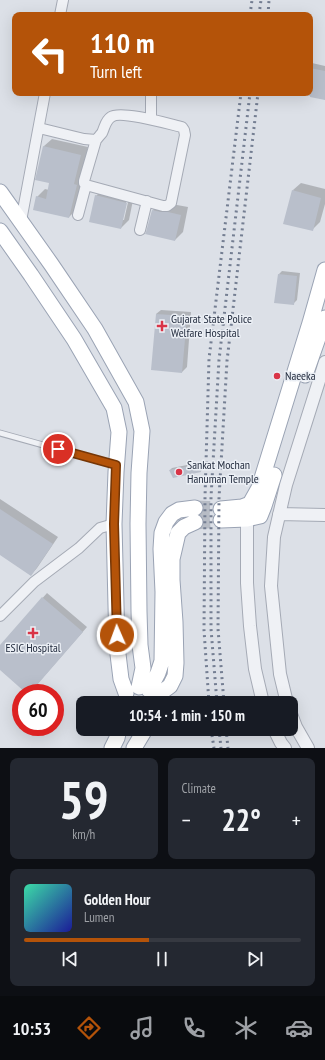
<!DOCTYPE html>
<meta charset="utf-8">
<style>
body{margin:0;font-family:"PT Sans Narrow",sans-serif;background:#242831;color:#f1f3f6;height:100vh;display:flex;flex-direction:column;font-size:15px;white-space:nowrap}
*{box-sizing:border-box;margin:0}
p{font-size:13px;color:#9ea1a6}
.icon{flex:none;width:22px;height:22px;fill:none;stroke:currentColor;stroke-width:2;stroke-linecap:round;stroke-linejoin:round}
.map{position:relative;height:748px;overflow:hidden}
.sheet{display:flex;flex-direction:column;gap:10px;padding:10px;background:#0d0f14;flex:1}
.sheet>*{flex:none}
.banner{position:absolute;left:12px;top:12px;width:301px;height:84px;border-radius:8px;box-shadow:0 4px 16px #0002;background:#b45309;color:#fff;overflow:hidden}
.speed{position:absolute;left:12px;top:684px;display:flex;gap:8px;font-size:20px;font-weight:700;text-align:center}
.speed>*{display:grid;place-content:center;width:52px;height:52px;border-radius:50%;background:#171b24;box-shadow:0 4px 16px #0002;line-height:1}
.speed .limit{border:6px solid #d22;background:#fff;color:#111}
.pin{position:absolute;display:grid;place-items:center;width:34px;height:34px;color:#fff;margin:-17px;border:2px solid #fff;border-radius:50%;box-shadow:0 1px 4px #0007}
.me{position:absolute;width:44px;margin:-22px;rotate:358deg;stroke-linejoin:round;filter:drop-shadow(0 0 3px #0008)}
.turn{display:flex;align-items:center;gap:14px;height:84px;padding:0 12px;font-size:18px}
.turn .icon{width:52px;height:52px;stroke-width:2.5}
.turn b{display:block;font-size:28px;line-height:34px}
.big{font-size:30px;font-weight:600;line-height:1.1}
.sheet .tile{flex:1;display:flex;flex-direction:column;justify-content:center;gap:6px;min-width:0;padding:0 14px;border-radius:8px;background:#242831}
.sheet .dial{align-items:center;gap:0}
.dial b{font-size:52px;line-height:1}
.song{display:flex;align-items:center;gap:12px}
.cover{width:48px;height:48px;border-radius:6px;background:linear-gradient(135deg,hsl(160 70% 55%),hsl(240 70% 35%))}
.played{height:4px;border-radius:2px;background:linear-gradient(90deg,#b45309 45%,#363941 45%)}
.keys{display:flex;justify-content:space-around;direction:ltr}
.heat{display:flex;justify-content:space-between;align-items:center;font-size:22px;direction:ltr}
.sheet .tiles{flex:1;display:grid;gap:10px;grid-template-columns:1fr 1fr}
.tile:last-child{grid-column:span 2}
.trip{position:absolute;left:76px;top:696px;width:222px;height:40px;border-radius:8px;background:#171b24;box-shadow:0 4px 16px #0002;font-weight:600;line-height:40px;text-align:center}
.tabs{display:flex;height:64px;justify-content:space-around;align-items:center;background:#090b0e;color:#9ea1a6}
.tabs .icon{width:28px;height:28px}
.tabs .selected{color:#b45309}
.tabs b{font-size:18px;color:#f1f3f6}
.map>svg:first-child{display:block}
.shadow{fill:#0003;fill-rule:evenodd}
.building{fill:#b9bfcb}
.lines{fill:none;stroke-linecap:round;stroke-linejoin:round}
.primary-tunnel{stroke:#b7bcc5;stroke-width:15;stroke-dasharray:15 8;stroke-linecap:butt}
.service-casing{stroke:#a5aab5;stroke-width:7}
.minor-casing{stroke:#a5aab5;stroke-width:12}
.tertiary-casing{stroke:#a5aab5;stroke-width:14}
.primary-casing{stroke:#9aa3b4;stroke-width:17}
.service{stroke:#eff1f5;stroke-width:5}
.minor{stroke:#eff1f5;stroke-width:10}
.tertiary{stroke:#eff1f5;stroke-width:12}
.primary{stroke:#fff;stroke-width:15}
.rail{stroke:#747e92;stroke-width:3;stroke-dasharray:2 4;stroke-linecap:butt}
.route-casing{stroke:#753606;stroke-width:10}
.route{stroke:#b45309;stroke-width:7}
.poi-dot{fill:#d93447;stroke:#ebeff5;stroke-width:1.5}
.labels{text-anchor:middle;stroke-width:3;stroke-linejoin:round;paint-order:stroke}
.poi-label{font-size:12px;fill:#242d3f;stroke:#ebeff5;text-anchor:start}
</style>
<div class="map">
<svg width="325" height="748" viewBox="0 0 325 748">
<rect width="100%" height="100%" fill="#dce0e7"/>
<path class="shadow" d="M312,63L325,66V99L302,94V93H310V65Z
M52,139L88,147L81,176L85,177L77,209L69,217L37,197L45,189L49,190L51,182L44,146Z
M301,183L325,189V204L320,222L312,230L293,190Z
M104,188L134,195L129,220L121,228L96,196ZM127,198H129L124,220H122Z
M160,202L170,205H177L188,207L183,232L175,240L153,210Z
M282,271L300,273L297,300L293,304L279,274Z
M161,310L191,312L187,367L182,372L156,314Z
M202,462L203,468L201,471L170,470L172,468Z
M0,499L58,537L37,568L31,575L0,554Z
M47,593L87,627L33,689L27,693L0,669V646Z"/>
<path class="building" d="M310,68L325,71V100L310,97Z
M43,146L81,155L74,184L77,185L69,218L33,210L36,196L46,199L49,183L35,180Z
M292,190L321,198L313,231L283,224Z
M95,195L127,203L121,229L89,222Z
M152,210L161,212H168L181,215L175,241L145,234L146,232Z
M278,274L297,276L294,305L274,303Z
M156,314L187,316L182,373L151,370Z
M200,464L201,472L173,478L169,470Z
M0,509L53,544L31,576L0,555Z
M42,597L83,632L30,693H26L0,670V645Z"/>
<g class="lines">
<path class="primary-tunnel" d="M195,508L221,509
M195,522L221,520"/>
<g class="service-casing">
<path id="service" d="M0,433L115,465"/>
</g>
<g class="minor-casing">
<path id="minor" d="M60,15L63,0
M151,93V119
M39,128L84,139L96,140L84,181V183L86,185L78,215
M86,185L163,206H167L171,203L185,135L184,130L182,127C169,124 120,110 111,117C105,121 105,127 102,133C100,135 98,138 96,140
M21,221L45,93
M140,230L147,201
M0,616L34,582L79,548L100,528L114,524"/>
</g>
<g class="tertiary-casing">
<path id="tertiary" d="M279,514L325,515
M247,519V583L250,626L255,669L263,703
M287,703L280,674L271,586L274,537L286,485L325,362
M291,714L296,727L308,748
M274,729L281,743L285,748"/>
</g>
<g class="primary-casing">
<path id="primary" d="M0,192L51,264L95,329L136,402L142,431L139,473L138,524L139,611L140,645L143,668L139,687
M0,231L31,275L74,339L114,408L119,432L116,472L114,524L117,646L121,679L126,693
M305,375L325,318
M221,509L242,507L250,504L259,488L310,323L325,270
M221,520L247,519L260,516L264,506L274,475
M149,690L158,673L162,661L163,592L161,549L162,533L166,522L172,514L179,510L195,508
M155,697L170,686L175,676L176,663L175,622L172,580V559L178,533L184,527L195,522
M112,748L117,738L119,729
M134,748L143,733L145,729"/>
</g>
<use href="#service" class="service"/>
<use href="#minor" class="minor"/>
<use href="#tertiary" class="tertiary"/>
<use href="#primary" class="primary"/>
<path class="rail" d="M250,15L252,0
M259,15L261,0
M268,15L269,0
M209,703L204,630L205,497L209,359L241,93
M217,703L211,629V497L219,360L250,93
M224,703L218,629L219,498L227,361L258,93
M211,729L214,748
M219,729L221,748
M226,729L228,748"/>
</g>
<g class="lines">
<g class="route-casing">
<path id="route" d="M58,449L116,465L114,524L117,635"/>
</g>
<use href="#route" class="route"/>
</g>
<g class="poi-dot">
<path d="M160 320h4v4h4v4h-4v4h-4v-4h-4v-4h4z"/>
<circle cx="277" cy="376" r="4"/>
<circle cx="179" cy="472" r="4"/>
<path d="M31 627h4v4h4v4h-4v4h-4v-4h-4v-4h4z"/>
</g>
<g class="labels">
<g class="poi-label">
<text x="171" y="323">Gujarat State Police<tspan x="171" dy="14">Welfare Hospital</tspan></text>
<text x="285" y="380">Naeeka</text>
<text x="187" y="469">Sankat Mochan<tspan x="187" dy="14">Hanuman Temple</tspan></text>
<text x="33" y="652" text-anchor="middle">ESIC Hospital</text>
</g>
</g>
</svg>
<div class="speed"><div class="limit">60</div></div>
<div class="pin" style="left:58px;top:449px;background:#d93025"><svg class="icon" aria-label="arrive" viewBox="0 0 24 24"><path d="M6 21V4h12l-3 4 3 4H6"/></svg></div>
<svg class="me" style="left:117px;top:635px" viewBox="-20 -20 40 40"><circle r="17" fill="#b45309" stroke="#fff" stroke-width="3"/><path d="M0-11L8 9 0 5-8 9z" fill="#fff"/></svg>
<div class="trip">10:54 · 1 min · 150 m</div>
<div class="banner">
<div class="turn"><svg class="icon" aria-label="left" viewBox="0 0 24 24"><path d="M17 20v-9H6M10 6l-5 5 5 5"/></svg><div><b>110 m</b>Turn left</div></div>
</div>
</div>
<section class="sheet">
<div class="tiles">
<div class="tile dial"><b>59</b><p>km/h</p></div>
<div class="tile"><p>Climate</p>
<div class="heat"><a>−</a><b class="big">22°</b><a>+</a></div>
</div>
<div class="tile">
<div class="song"><i class="cover"></i><div><b>Golden Hour</b><p>Lumen</p></div></div>
<div class="played"></div>
<div class="keys"><svg class="icon" aria-label="previous" viewBox="0 0 24 24"><path d="M18 5L8 12l10 7zM5 5v14"/></svg><svg class="icon" aria-label="pause" viewBox="0 0 24 24"><path d="M8 5v14M16 5v14"/></svg><svg class="icon" aria-label="next" viewBox="0 0 24 24"><path d="M6 5l10 7-10 7zM19 5v14"/></svg></div>
</div>
</div>
</section>
<nav class="tabs">
<b>10:53</b>
<svg class="icon selected" aria-label="directions" viewBox="0 0 24 24"><path d="M12 3l9 9-9 9-9-9zM9 14v-3h6M13 9l2 2-2 2"/></svg>
<svg class="icon" aria-label="music" viewBox="0 0 24 24"><path d="M9 18V5l10-2v13"/><circle cx="6" cy="18" r="3"/><circle cx="16" cy="16" r="3"/></svg>
<svg class="icon" aria-label="phone" viewBox="0 0 24 24"><path d="M5 4h4l2 5-3 2q2 4 5 5l2-3 5 2v4C11 20 4 13 5 4z"/></svg>
<svg class="icon" aria-label="climate" viewBox="0 0 24 24"><path d="M12 3v18M4 7l16 10M4 17L20 7"/></svg>
<svg class="icon" aria-label="car" viewBox="0 0 24 24"><path d="M5 17H2v-5l4-1 3-4h7l3 4 3 1v5h-3M9 17h6M6 11h13"/><circle cx="7" cy="17" r="2"/><circle cx="17" cy="17" r="2"/></svg>
</nav>
